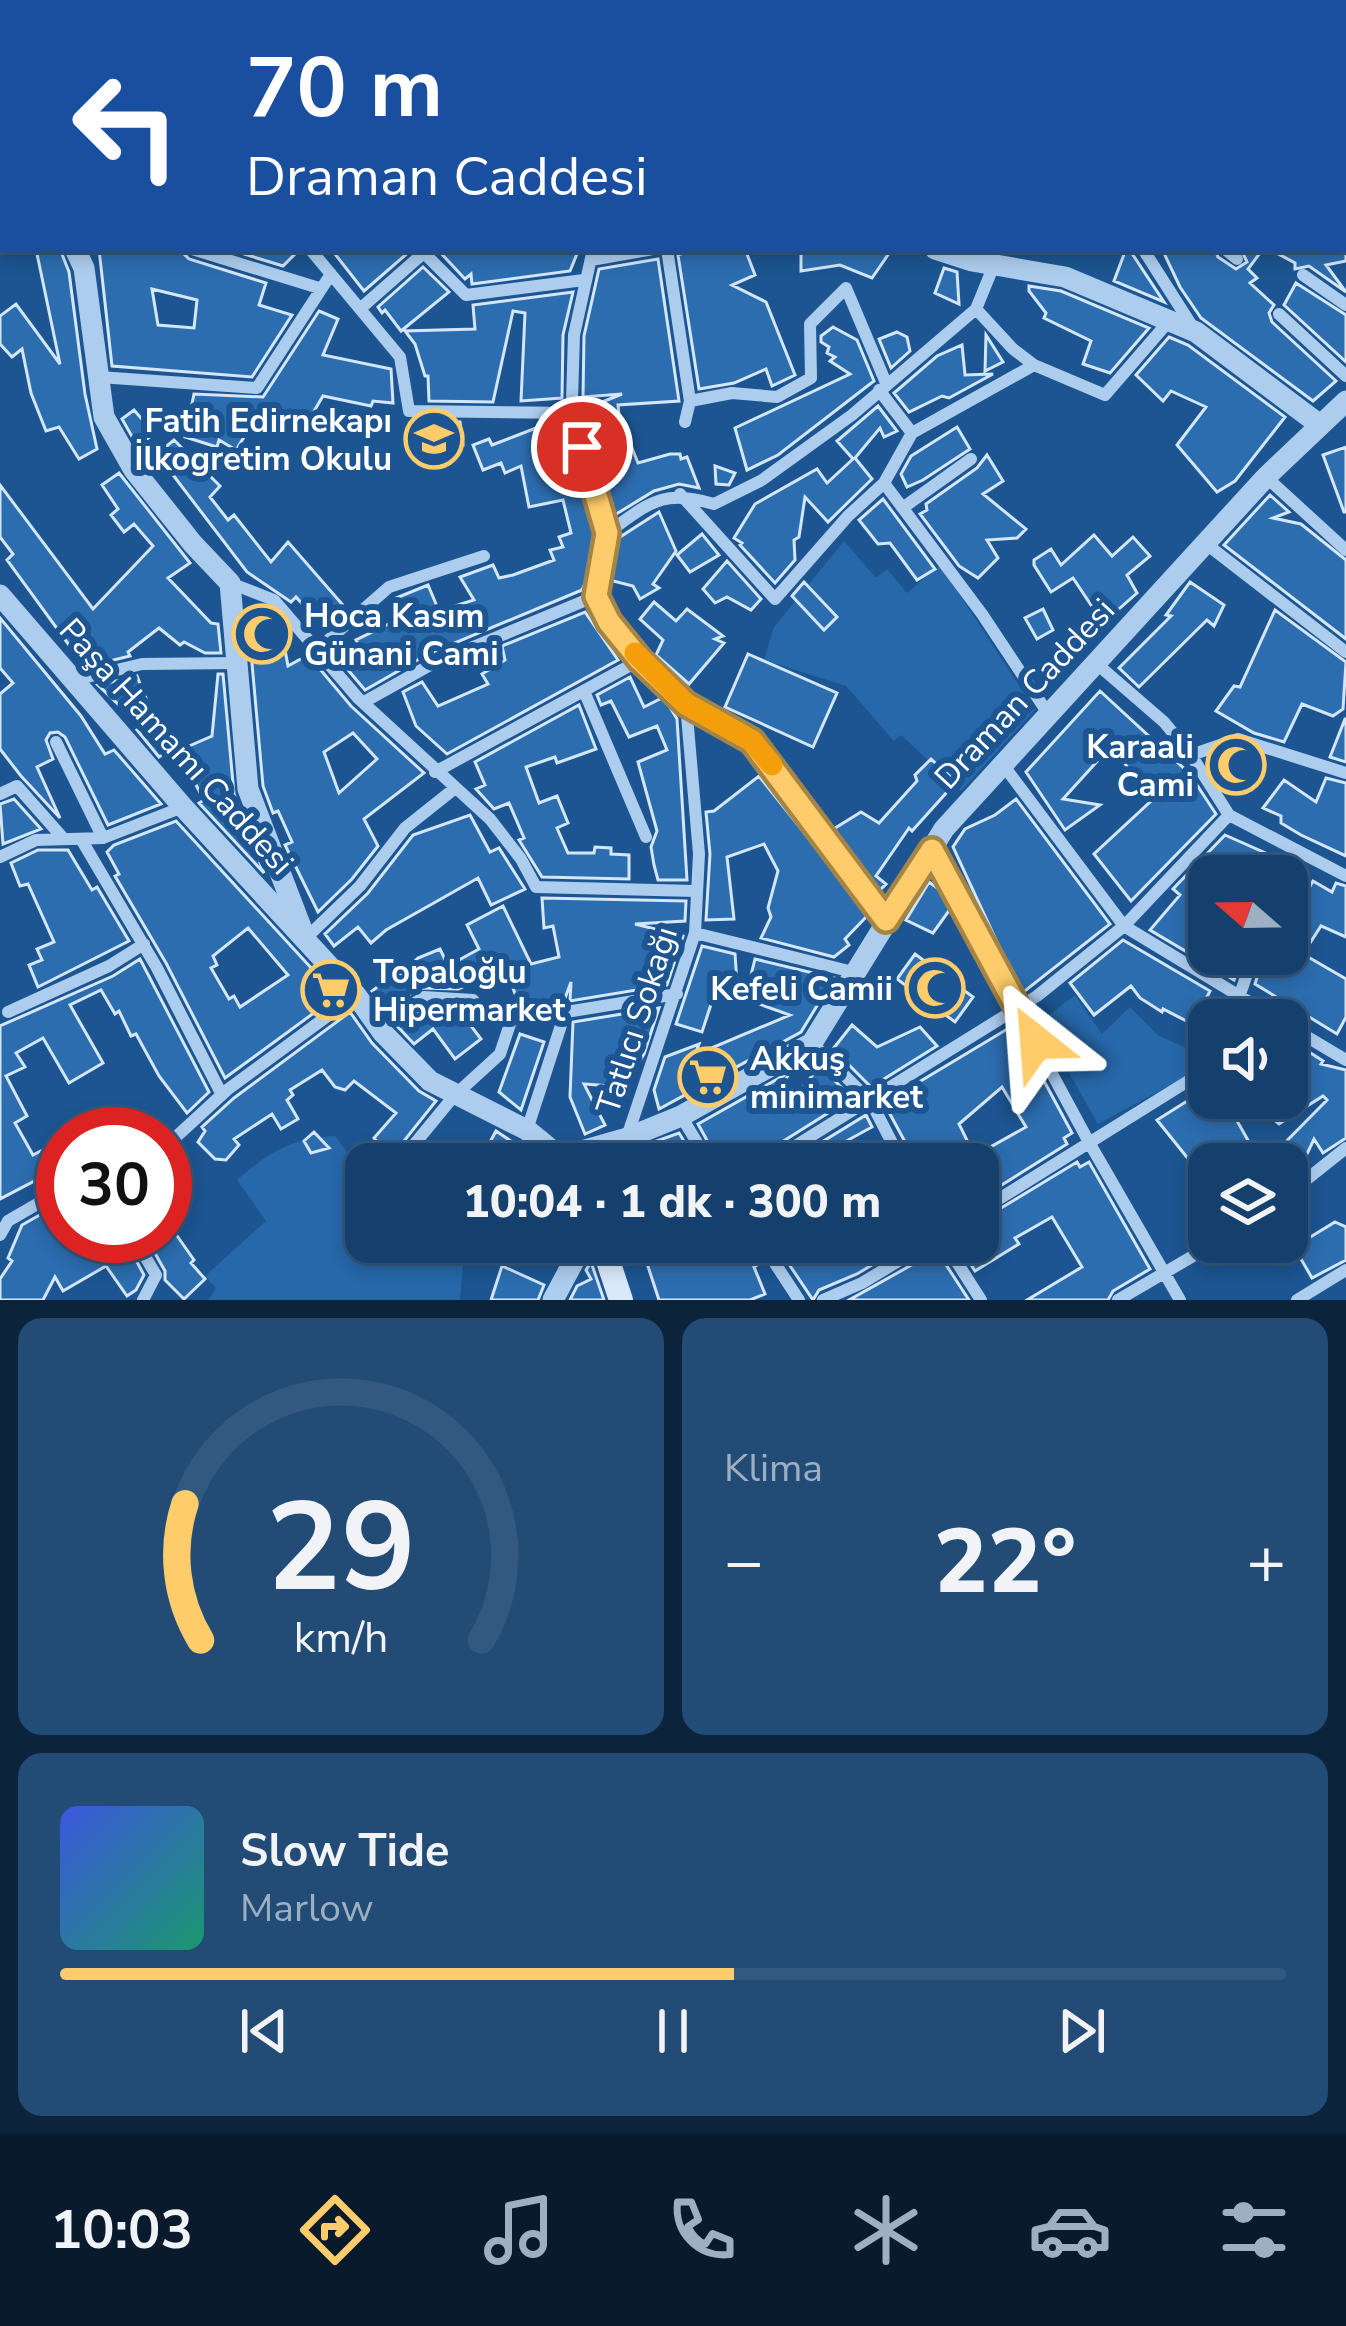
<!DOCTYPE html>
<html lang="tr">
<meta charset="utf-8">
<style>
body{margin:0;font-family:"Nunito Sans",sans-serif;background:#224b75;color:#f1f3f6;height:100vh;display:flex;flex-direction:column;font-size:45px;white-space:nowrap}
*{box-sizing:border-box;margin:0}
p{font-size:39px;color:#9dafc2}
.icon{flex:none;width:66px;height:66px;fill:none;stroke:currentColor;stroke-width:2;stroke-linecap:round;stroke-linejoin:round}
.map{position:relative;height:1300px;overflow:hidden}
.sheet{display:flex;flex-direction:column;gap:18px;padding:18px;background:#0c233c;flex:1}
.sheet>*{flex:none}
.top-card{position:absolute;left:0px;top:0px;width:1347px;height:252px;box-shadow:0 6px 18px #0003,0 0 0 3px #345980;background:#1a4fa0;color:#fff;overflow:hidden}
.needle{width:78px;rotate:290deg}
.controls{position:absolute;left:1188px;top:855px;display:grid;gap:24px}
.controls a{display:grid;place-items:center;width:120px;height:120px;border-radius:24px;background:#15406d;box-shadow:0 6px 18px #0003,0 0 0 3px #345980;font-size:60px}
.speed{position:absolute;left:36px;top:1107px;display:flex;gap:24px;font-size:60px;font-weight:700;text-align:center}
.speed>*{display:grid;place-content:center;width:156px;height:156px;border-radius:50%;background:#15406d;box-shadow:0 6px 18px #0003,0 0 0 3px #345980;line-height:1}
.speed .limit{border:18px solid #d22;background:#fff;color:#111}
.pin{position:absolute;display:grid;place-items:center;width:102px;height:102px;color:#fff;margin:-51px;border:6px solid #fff;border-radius:50%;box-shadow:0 3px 12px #0007}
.me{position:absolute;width:132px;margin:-66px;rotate:332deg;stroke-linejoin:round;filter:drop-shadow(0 0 9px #0008)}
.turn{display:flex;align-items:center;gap:42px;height:252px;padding:0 48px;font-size:54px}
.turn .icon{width:156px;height:156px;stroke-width:2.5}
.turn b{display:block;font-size:84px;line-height:102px}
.big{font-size:90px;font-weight:800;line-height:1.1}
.sheet .widget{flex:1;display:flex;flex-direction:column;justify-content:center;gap:18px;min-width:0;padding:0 42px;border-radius:24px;background:#224b75}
.sheet .dial{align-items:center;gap:0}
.dial svg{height:312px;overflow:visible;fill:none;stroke:#345980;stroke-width:7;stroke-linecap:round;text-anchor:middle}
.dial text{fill:#f1f3f6;stroke:none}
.song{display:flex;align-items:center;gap:36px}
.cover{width:144px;height:144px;border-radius:18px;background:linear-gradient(135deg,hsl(230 70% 55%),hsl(160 70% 35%))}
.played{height:12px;border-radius:6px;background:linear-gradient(90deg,#fecc6b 55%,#345980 55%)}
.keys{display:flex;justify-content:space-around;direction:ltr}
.heat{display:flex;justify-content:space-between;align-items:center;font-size:66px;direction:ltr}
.sheet .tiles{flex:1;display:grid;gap:18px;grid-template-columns:1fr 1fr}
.widget:last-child{grid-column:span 2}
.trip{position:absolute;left:345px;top:1143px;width:654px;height:120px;border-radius:24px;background:#15406d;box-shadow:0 6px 18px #0003,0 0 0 3px #345980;font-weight:800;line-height:120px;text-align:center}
.tab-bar{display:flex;height:192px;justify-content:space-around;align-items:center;background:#081a2c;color:#9dafc2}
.tab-bar .icon{width:84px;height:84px}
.tab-bar .active{color:#fecc6b}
.tab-bar b{font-size:54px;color:#f1f3f6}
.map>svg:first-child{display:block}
.green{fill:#2668aa}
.building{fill:#2c6daf;stroke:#d3e6fa;stroke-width:3;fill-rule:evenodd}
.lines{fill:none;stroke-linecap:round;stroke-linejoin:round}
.minor{stroke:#adcdee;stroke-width:12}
.tertiary{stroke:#adcdee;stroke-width:21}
.secondary{stroke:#dae9fa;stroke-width:24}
.route-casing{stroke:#a58546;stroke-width:30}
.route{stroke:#fecc6b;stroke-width:21}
.slow{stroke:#f59e0b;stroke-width:21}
.labels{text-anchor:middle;stroke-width:12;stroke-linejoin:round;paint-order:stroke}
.poi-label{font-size:33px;font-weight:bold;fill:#fff;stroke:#1c5591;text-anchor:end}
.street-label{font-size:33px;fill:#fff;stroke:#1c5591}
</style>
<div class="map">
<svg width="1346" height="1300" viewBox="0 0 1346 1300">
<rect width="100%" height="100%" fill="#1c5591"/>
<path class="green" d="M844,541L876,578L887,569L907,593L940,565L1035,710L961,791L901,735L894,741L846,686L764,660L774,627Z
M1075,995L1102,1034L1130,1007L1158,1035L1203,1056L1198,1070L1098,1124L1040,1022Z
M335,1136L366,1177V1242H478L463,1264L460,1300H208L216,1288L205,1276L266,1221L237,1180C269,1152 292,1138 335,1136Z"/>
<path class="building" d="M36,249H60L69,272L85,394L97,449L79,459L59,427L46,431L31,393L22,349L12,357L0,344V316L16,304L60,364Z
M99,249L182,252L189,259L266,283L259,305L292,315L252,377L112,366ZM152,289L197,300L194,328L158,325Z
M300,249L283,266L231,250V249Z
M331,249H410V251L364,291Z
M437,249H579L570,271L472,284L471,274L465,279Z
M694,249H745L755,275L732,285L766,302L795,375L772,386L766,369L734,383L699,389L678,255Z
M801,249H892L872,278L840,265L801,271Z
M1126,249H1129L1164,302L1114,281Z
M1162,249H1215L1218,257L1236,269L1247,262L1241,249H1263L1248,269L1257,278L1250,283L1274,305L1269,313L1272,322L1336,381L1313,401L1201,318L1180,287Z
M1269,249H1346V261L1326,265L1346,292L1309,266L1295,269V263Z
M658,259L679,401L618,405L622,443H630L638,463L670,454H680L681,459L687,457L699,488L679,484L654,491L613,516L585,409L622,394L583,397L584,336L599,269Z
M423,267L449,292L401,331L385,310L382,313L378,307Z
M944,268L957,272L959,304L935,293Z
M1296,283L1346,315V362L1284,305Z
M1029,286L1061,291L1149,328L1110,373L1083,364L1091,341L1044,318L1046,313L1029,291Z
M573,292L563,335L562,398L521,401L525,313L513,311L493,402L429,401L428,376H425L415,344L405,331L475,329L473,305Z
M319,311L338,319L323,355L391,369L393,403L373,401L371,406L323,396L304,428L264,405L236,450L219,440L217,447L185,437L194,394L263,397Z
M833,327L857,340L874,381L778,455L747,470L735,428L850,374L830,361L835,357L827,353L829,347L821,342V336Z
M897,332L907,337L910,351L891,368L879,339Z
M986,335L1003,362L985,371Z
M1169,337L1188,345L1285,417L1235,481L1217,492L1177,445L1206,407L1171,391L1163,401L1136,375Z
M962,345L965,375L993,374L949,398L942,396L909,412L894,393L937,356Z
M878,406L897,431L884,437L880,428L855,458L872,479L828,522L805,497L799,537L794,540L795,560L775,583L740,545L742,543L734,538L755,504L817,469L827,483L853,459L837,441Z
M134,410L154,433L138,447L122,419Z
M430,422H460L463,445L416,451L414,427Z
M957,427L970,449L923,480L907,487L901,474L911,456Z
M536,428L546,452L573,445L596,533L589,575L582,590L428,654L365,690L337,657L359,645L356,640L399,619L391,600L428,585L439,611L474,600L460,577L493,565L499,578L513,575L554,560L550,550L563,547L559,537L571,533L563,500L529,507L521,466L505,473L501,463L483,470L473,445L489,439L492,445Z
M174,440L220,486L210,497L228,520L234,515L271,562L288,542L342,604L319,623L296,597L291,602L247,572L157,454Z
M1346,447V512H1344L1323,455Z
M987,455L1003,481L983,494L1026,529L1017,538L987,540L998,558L978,578L959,566L920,514L927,510L926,504L977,468Z
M715,466L735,473L729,485L716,484Z
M119,473L190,563L168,578L211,623L218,624L221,653H205L184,642L180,645L159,628L128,652L130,656L85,667L7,560L13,554L0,537V485L93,609L153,546L134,524L124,532L111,515L118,509L102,485Z
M1270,495L1289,512L1273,518L1301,524L1346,560V639L1224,545Z
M883,499L935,569L917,580L890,543L878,544L859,520Z
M659,512L676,551L653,584L659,588L640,599L633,586L609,580L617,539Z
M702,534L719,555L690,572L677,555Z
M1094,535L1112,556L1133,537L1150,556L1127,575L1137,593L1103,623L1073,578L1051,592L1034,565V560L1051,549L1061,565Z
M727,561L761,599L751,610L727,597L715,603L703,589Z
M804,582L837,617L824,630L792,596Z
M1190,582L1224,605L1214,626L1207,620L1139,687L1119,668L1171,616L1166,615Z
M654,602L676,621L687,609L723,636L715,639L724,643L689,684L656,655L663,640L640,619Z
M1043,609L1053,630L1037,639L1025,618Z
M1275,610L1346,662L1343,709L1333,716L1302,704L1284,742L1254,733L1216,711L1234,686L1240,687Z
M585,612L618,660L447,754L416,726L403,692L422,682L438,706L488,684L482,674L505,660L502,646Z
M272,614L280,623L288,666L308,655L351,706L424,773L364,819L378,846L352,879L318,912L285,845L292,842L278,811L273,813L263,786L248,619ZM353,733L377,759L339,793L324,752Z
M0,618L81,716L105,754L114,750L161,804L108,825L65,737L58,732L50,733L46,740L53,759L37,767L60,818L21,776L0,749V694L13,683L0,668Z
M748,654L837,693L813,747L725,707Z
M218,674H223L234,794L264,873L199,803L204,800L178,751L212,736Z
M137,676L155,720L160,717L172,748L159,757L137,730L142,727L98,685Z
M630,677L644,707L664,697L677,719L687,880H658L654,865L651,847L657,831L638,762L667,750L657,726L629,737L611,701L601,705L597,695Z
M1100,691L1189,773L1216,814L1131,901L1094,854L1151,801L1112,745L1063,799L1100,805L1065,830L1026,772Z
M579,705L596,749L557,763L555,757L526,767L539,803L557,796L568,823L557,828L568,853H594L595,847L611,848V854L629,855V879L542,877L519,840L524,838L509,803L494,809L476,789L485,785L475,762Z
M1345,719H1346V762L1330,757Z
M1238,750L1247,753L1258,769L1226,791L1210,765Z
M931,759L956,782L912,831L909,828L876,876L886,884L878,892L832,830L861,812L879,823L917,781L915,775Z
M759,776L869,914L845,939L849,945L834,957L761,938L771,917L768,908L778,871L764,844L727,857L734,919L706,920L710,854L706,812L714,811Z
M1326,778L1346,783V856L1301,835L1281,823V816L1263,808L1284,780L1316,802Z
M14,799L41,829L3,844L0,804Z
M1016,799L1110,924L1021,994L953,847L965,829L995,815Z
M470,815L490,852L499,848L525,889L491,905L478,878L386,930L371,943L358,927L334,946L325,934L368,893L413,835Z
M176,821L337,996L225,1078L166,963L115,876L119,874L107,852L114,845ZM248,928L288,975L240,1007L234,996L229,999L211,968L217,965L213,956Z
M1225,835L1277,858L1269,876H1209V954H1243L1234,980L1150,930L1180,895L1173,889Z
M38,850H68L92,890L97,887L129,941L38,987L29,965L42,960L37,949L54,942L28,884L20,886L11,863Z
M1313,881L1332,892L1336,883L1346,886V937L1321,926L1303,954L1346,979V1017L1337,1034L1255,984L1264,954H1287V904L1292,892L1305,895Z
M929,882L940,890L951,908L933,933L906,920Z
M542,898L686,901L685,921L635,924L683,936L667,985L570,1001L571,982L564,1001L525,1008L529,1001L520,1008L505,965L464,982L465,986L458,989L420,988L385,1010L372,991L394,974L397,978L418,958L440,949L448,966L479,949L467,925L503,906L531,964L559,957L553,926L544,928Z
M1123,940L1210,991L1203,1005L1213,1009L1206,1031L1163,1009L1162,1012L1140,998L1131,986L1094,1015L1070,983Z
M702,946L735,954L738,997L716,989L702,1032L676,1024Z
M915,954L973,997L955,1022L897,979Z
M140,959L209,1092L187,1113L159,1076L136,1034L131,1036L119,1011L115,1014L101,990L70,1005L103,1063L69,1083L43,1038L16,1053L25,1067L6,1076L27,1116L15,1123L33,1155L58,1142L63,1151V1166L0,1199V1026L113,976Z
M755,959L834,978L801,1032L659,1109L654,1090L665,1057L699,1044L695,1055L790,1015L745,999Z
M427,1008L459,1010L481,1039L455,1059L433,1029L414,1044L398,1027Z
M659,1008L644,1054L624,1087L584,1084L605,1125L585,1134L570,1097L573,1022Z
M350,1012L372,1043L419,1091L436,1101L388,1161L375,1149L378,1143L374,1138L396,1113L354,1081L345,1090L335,1087L322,1070L290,1090L293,1095L287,1100L298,1119L281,1129L272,1114L234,1139L239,1145L226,1160L215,1159L198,1142L205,1131L202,1127L234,1098Z
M852,1025L877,1047L920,1027L937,1046L871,1087L833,1049Z
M1014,1025L1072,1133L1064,1138L1067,1144L978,1200V1164H917L884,1103ZM1002,1087L1026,1127L978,1154V1163L959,1124Z
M520,1034L544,1042L521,1110L499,1092Z
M1295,1043L1323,1061L1321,1064L1346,1070V1138L1323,1153L1314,1139L1298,1173L1287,1182V1164H1264L1327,1100L1323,1096L1279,1124L1249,1098H1287V1053Z
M820,1066L852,1098L747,1164H720L698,1124L790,1072L774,1100L786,1108Z
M1203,1091L1209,1098H1224L1249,1142L1198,1171L1157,1120Z
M866,1115L872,1127L830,1150L838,1164H786Z
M496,1131L538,1159L535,1164H478Z
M314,1132L329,1148L311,1153L304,1141Z
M679,1133L698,1164H608L606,1159Z
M1077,1162L1080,1167L1089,1162L1150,1269L1113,1291L1108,1300H1027L1082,1267L1052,1217L1015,1238L1019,1244L975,1271L965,1255L967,1242H978V1222Z
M52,1208L63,1225V1236H70L82,1254L115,1236H123L144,1275L136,1290L127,1296L106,1266L63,1291L55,1277L43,1300H0V1279L12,1261L8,1258L22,1225Z
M1335,1222L1346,1227V1260L1312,1278L1294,1247Z
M173,1230L194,1260L191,1263L205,1279L184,1299L165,1280V1271L152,1248Z
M640,1242H700L705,1253L725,1242H751L762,1262L754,1267L765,1294L750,1300H659Z
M774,1242H910L857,1274L819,1290L813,1300Z
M933,1253L939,1254L969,1300H849Z
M591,1262L604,1300H570L577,1286L591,1279L586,1270Z
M502,1266L544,1285L538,1300H491Z"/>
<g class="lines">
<path class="minor" d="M188,0L191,3
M305,0L308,3
M432,0L435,3
M539,0L542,3
M954,0L958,3
M1322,0L1328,3
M113,3L119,0
M214,3L218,0
M513,3L516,0
M688,3L692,0
M832,3L837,0
M1050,3H1065
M1237,3L1238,0
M1344,67L1346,68
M1344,108L1346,105
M1344,222H1346
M192,249L319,288
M310,249L400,357L409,411L573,413
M420,249L466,295L584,280
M593,249L574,335L572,400L607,533L596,596L609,622L640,660L686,704L752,741L886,920
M667,249L690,401L685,422
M1143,249L1192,326
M1225,249L1237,259
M591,260L653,249
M1303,275L1346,305
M361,308L427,250
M976,309L1013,349L1034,365
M1279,314L1346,376
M99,377L257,388L331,274
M879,390L912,433
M690,401L732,393L777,397L811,378L810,324L846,288L886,383
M1266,477L1346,550
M884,483L982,614L1049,715
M680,494L775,599L848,516L884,483L912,433L1034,365L1105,395L1169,321
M904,507L971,459
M607,533C650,503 662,488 714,504L762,480L852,415L976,309L994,265
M1205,543L1346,652
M230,583L274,600L358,698L490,819L521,859L536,887L695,891
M317,650L389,587L484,556
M1097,664L1164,722L1191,755L1229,815L1346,876
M74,680L142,664L237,663
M584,691L646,837
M364,702L432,664L596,596
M56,742L103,838
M1191,755L1238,739L1346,773
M1004,766L1124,926L1279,1020
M435,772L640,660
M0,794L17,786L63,838
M81,839L157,968L222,1095
M931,850L1090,1144L1180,1300
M0,857L36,840L103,838L183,807
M1287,879L1298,853
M695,933L857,973
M305,939L360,886L405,828L454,789
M8,1012L109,966L144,944
M1231,1020L1254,954
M1287,1025L1346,1060
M378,1027L424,997L473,1000L482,1010
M812,1043L871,1102L903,1164
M681,1116L710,1164
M527,1130L565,1013
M627,1137L695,933L699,854L686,704
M165,1147L227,1090L356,995
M398,1164L454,1096L500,1054L511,1021L677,994
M766,1164L1037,996L1124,926L1229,815
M1287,1195L1346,1148
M978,1212L1209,1068
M0,1235L8,1221L63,1189
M133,1236L156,1275L143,1300
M761,1242L799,1300
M944,1242L981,1300
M607,1255L630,1242
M823,1300L862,1283L930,1242
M1118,1300L1217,1242
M1297,1300L1346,1270"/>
<path class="tertiary" d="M702,0L704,3
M0,102L3,113
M75,249L84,268L104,417L134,470L193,544L230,583L248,789L301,927
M935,249L972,261L1065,277L1196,332L1320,425
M0,595L183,807L356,995L383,1033L430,1081L527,1130L560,1157L627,1138L681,1116L812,1043L944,829L1266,477L1346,401
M553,1300L584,1242"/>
<path class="secondary" d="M560,1157L563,1164
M597,1242L606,1255L621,1300"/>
</g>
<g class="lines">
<g class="route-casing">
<path id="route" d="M582,447L607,533L596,596L609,622L640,660L686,704L752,741L886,920L932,850L1036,1042"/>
</g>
<use href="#route" class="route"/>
<path class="slow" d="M635,653L686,704L752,741L772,765"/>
</g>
<defs>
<g id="school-ring" transform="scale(3)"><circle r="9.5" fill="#1c5591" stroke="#fecc6b" stroke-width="1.5"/><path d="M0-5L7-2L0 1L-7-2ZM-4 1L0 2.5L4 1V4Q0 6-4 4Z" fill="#fecc6b"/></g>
<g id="mosque-ring" transform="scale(3)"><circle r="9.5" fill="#1c5591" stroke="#fecc6b" stroke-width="1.5"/><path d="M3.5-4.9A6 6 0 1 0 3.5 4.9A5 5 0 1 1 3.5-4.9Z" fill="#fecc6b"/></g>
<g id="supermarket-ring" transform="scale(3)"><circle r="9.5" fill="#1c5591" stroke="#fecc6b" stroke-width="1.5"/><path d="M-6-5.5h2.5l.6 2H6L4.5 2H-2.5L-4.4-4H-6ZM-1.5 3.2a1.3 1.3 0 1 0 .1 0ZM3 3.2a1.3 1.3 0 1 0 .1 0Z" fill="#fecc6b"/></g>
</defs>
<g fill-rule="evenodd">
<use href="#school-ring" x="434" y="439"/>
<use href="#mosque-ring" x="262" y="634"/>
<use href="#mosque-ring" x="1236" y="765"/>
<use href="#mosque-ring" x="935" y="988"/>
<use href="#supermarket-ring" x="331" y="990"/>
<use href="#supermarket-ring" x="708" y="1077"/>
</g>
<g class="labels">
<g class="poi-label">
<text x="392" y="432">Fatih Edirnekapı<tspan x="392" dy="38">İlkogretim Okulu</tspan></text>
<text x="304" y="627" text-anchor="start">Hoca Kasım<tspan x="304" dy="38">Günani Cami</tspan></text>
<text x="1194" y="758">Karaali<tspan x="1194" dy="38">Cami</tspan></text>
<text x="373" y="983" text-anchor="start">Topaloğlu<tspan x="373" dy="38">Hipermarket</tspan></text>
<text x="893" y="1000">Kefeli Camii</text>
<text x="750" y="1070" text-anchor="start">Akkuş<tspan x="750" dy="38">minimarket</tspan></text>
</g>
<g class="street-label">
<text transform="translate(1024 693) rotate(-47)" y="12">Draman Caddesi</text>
<text transform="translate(177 746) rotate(48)" y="12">Paşa Hamamı Caddesi</text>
<text transform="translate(636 1020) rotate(-72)" y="12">Tatlıcı Sokağı</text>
</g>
</g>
</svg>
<div class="controls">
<a><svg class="needle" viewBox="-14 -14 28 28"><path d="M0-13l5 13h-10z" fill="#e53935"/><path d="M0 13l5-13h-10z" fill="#9dafc2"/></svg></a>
<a><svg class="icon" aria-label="sound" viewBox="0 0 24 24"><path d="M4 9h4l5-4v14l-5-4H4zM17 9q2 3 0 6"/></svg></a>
<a><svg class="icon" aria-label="layers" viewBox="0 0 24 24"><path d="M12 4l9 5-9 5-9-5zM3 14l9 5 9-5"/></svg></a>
</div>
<div class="speed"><div class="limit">30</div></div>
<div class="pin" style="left:582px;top:447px;background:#d93025"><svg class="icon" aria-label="arrive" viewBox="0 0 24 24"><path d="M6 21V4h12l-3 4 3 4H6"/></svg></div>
<svg class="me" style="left:1036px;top:1042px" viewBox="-20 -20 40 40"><path d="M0-17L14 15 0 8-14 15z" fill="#fecc6b" stroke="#fff" stroke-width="4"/></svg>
<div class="trip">10:04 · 1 dk · 300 m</div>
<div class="top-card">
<div class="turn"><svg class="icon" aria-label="left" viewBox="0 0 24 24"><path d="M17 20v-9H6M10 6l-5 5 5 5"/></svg><div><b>70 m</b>Draman Caddesi</div></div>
</div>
</div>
<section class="sheet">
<div class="tiles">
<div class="widget dial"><svg viewBox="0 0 100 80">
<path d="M14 69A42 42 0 1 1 86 69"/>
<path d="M14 69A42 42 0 0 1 10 34" stroke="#fecc6b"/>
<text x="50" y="56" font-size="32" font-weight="700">29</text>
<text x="50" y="72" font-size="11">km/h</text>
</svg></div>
<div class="widget"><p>Klima</p>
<div class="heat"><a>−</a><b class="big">22°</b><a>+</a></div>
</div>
<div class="widget">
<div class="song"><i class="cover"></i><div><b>Slow Tide</b><p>Marlow</p></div></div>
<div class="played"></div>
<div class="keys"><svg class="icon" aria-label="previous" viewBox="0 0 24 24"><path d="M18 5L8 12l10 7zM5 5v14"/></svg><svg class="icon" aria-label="pause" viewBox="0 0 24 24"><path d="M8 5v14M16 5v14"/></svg><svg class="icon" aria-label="next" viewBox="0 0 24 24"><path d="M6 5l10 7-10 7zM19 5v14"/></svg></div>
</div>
</div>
</section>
<nav class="tab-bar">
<b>10:03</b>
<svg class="icon active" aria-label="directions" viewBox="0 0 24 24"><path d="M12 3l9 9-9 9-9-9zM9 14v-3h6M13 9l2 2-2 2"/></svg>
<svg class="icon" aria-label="music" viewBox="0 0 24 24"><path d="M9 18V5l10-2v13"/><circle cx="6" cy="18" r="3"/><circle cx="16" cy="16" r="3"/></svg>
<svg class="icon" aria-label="phone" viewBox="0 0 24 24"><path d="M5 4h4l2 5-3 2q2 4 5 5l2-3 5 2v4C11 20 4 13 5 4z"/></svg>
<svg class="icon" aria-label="climate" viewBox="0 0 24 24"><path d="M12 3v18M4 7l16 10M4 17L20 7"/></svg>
<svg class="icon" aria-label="car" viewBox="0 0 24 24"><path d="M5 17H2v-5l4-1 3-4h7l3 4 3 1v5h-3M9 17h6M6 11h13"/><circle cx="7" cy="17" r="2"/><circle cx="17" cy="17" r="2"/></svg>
<svg class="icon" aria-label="filters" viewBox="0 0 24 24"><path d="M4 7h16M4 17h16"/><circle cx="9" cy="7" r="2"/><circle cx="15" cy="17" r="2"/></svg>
</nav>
